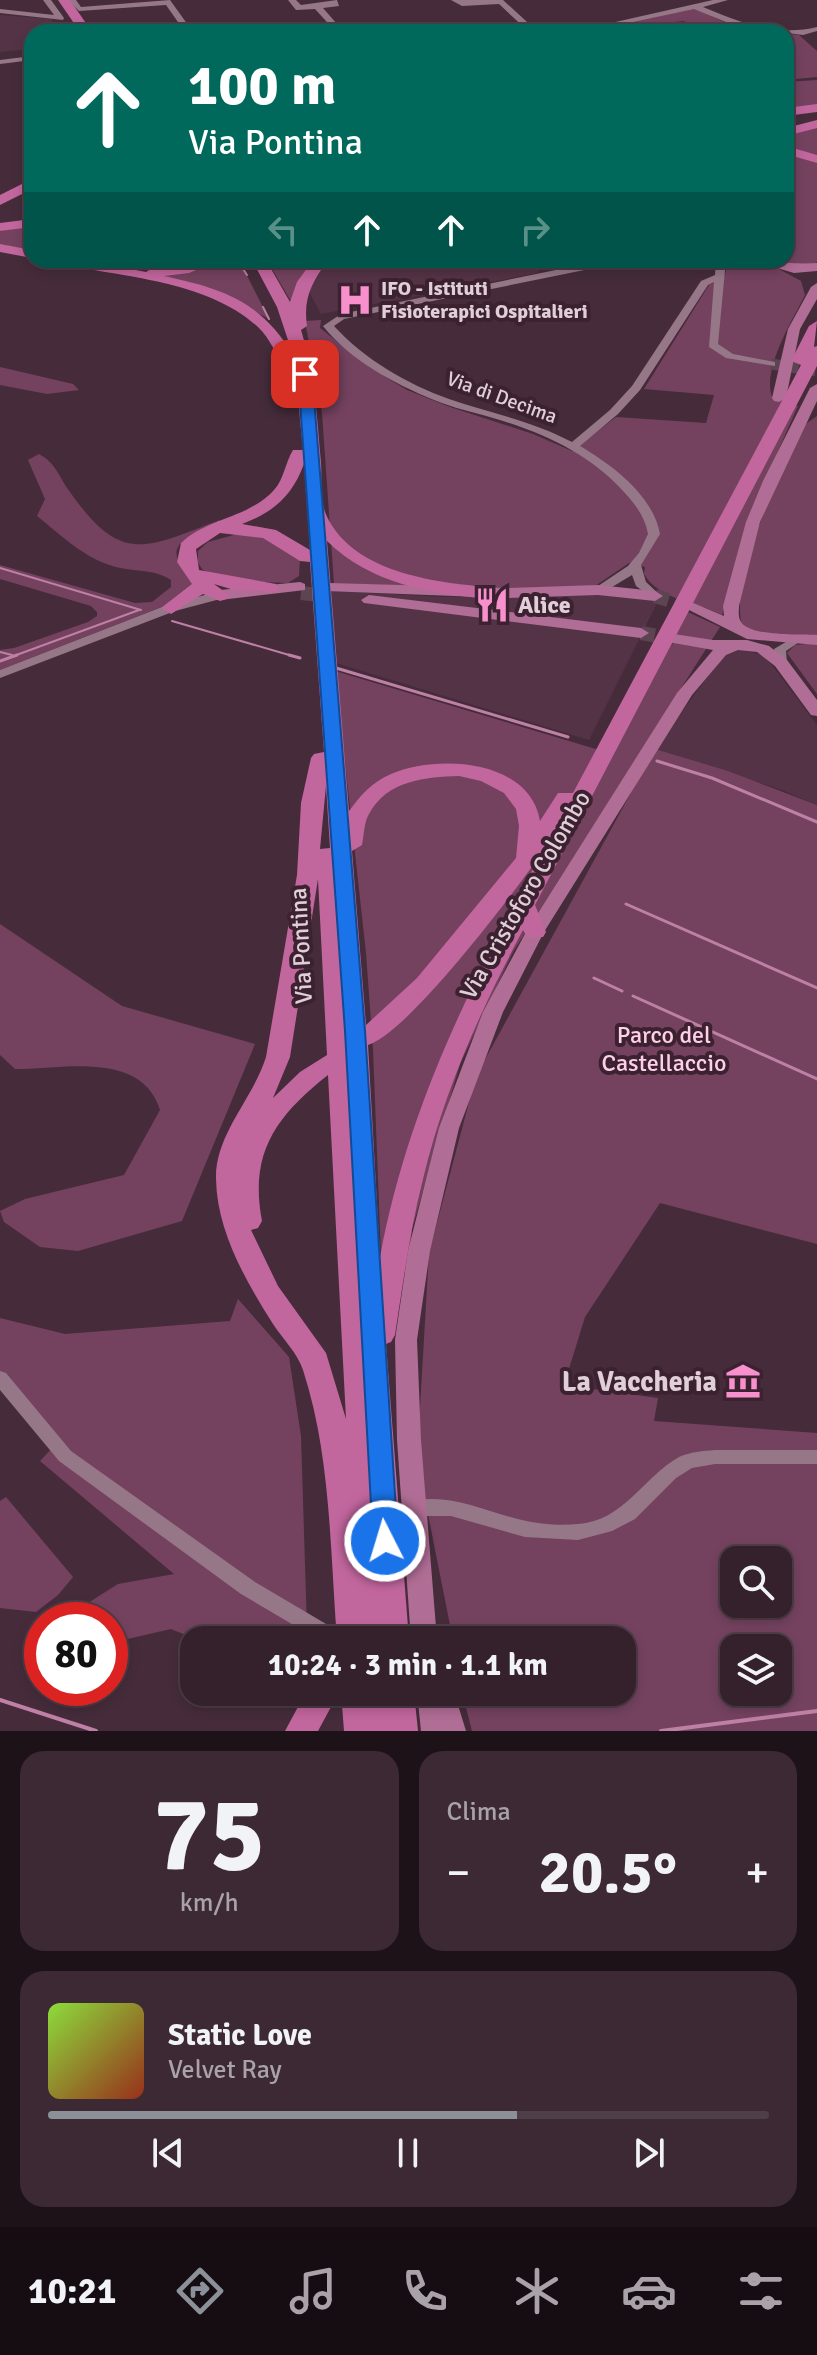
<!DOCTYPE html>
<html lang="it">
<meta charset="utf-8">
<style>
body{margin:0;font-family:Signika,sans-serif;background:#3c2934;color:#f1f3f6;height:100vh;display:flex;flex-direction:column;font-size:30px;white-space:nowrap}
*{box-sizing:border-box;margin:0}
p{font-size:26px;color:#a9a3a9}
.icon{flex:none;width:44px;height:44px;fill:none;stroke:currentColor;stroke-width:2;stroke-linecap:round;stroke-linejoin:round}
.map{position:relative;height:1731px;overflow:hidden}
.details{display:flex;flex-direction:column;gap:20px;padding:20px;background:#1d1218;flex:1}
.details>*{flex:none}
.banner{position:absolute;left:24px;top:24px;width:770px;height:244px;border-radius:24px;box-shadow:0 4px 12px #0003,0 0 0 2px #4e3e48;background:#00695c;color:#fff;overflow:hidden}
.fabs{position:absolute;left:720px;top:1546px;display:grid;gap:16px}
.fabs a{display:grid;place-items:center;width:72px;height:72px;border-radius:16px;background:#34212c;box-shadow:0 4px 12px #0003,0 0 0 2px #4e3e48;font-size:40px}
.speed{position:absolute;left:24px;top:1602px;display:flex;gap:16px;font-size:40px;font-weight:700;text-align:center}
.speed>*{display:grid;place-content:center;width:104px;height:104px;border-radius:50%;background:#34212c;box-shadow:0 4px 12px #0003,0 0 0 2px #4e3e48;line-height:1}
.speed .limit{border:12px solid #d22;background:#fff;color:#111}
.pin{position:absolute;display:grid;place-items:center;width:68px;height:68px;color:#fff;margin:-34px;border-radius:16px;box-shadow:0 4px 12px #0006}
.me{position:absolute;width:88px;margin:-44px;rotate:355deg;stroke-linejoin:round;filter:drop-shadow(0 0 6px #0008)}
.turn{display:flex;align-items:center;gap:28px;height:168px;padding:0 32px;font-size:36px}
.turn .icon{width:104px;height:104px;stroke-width:2.5}
.turn b{display:block;font-size:56px;line-height:68px}
.lanes{display:flex;align-items:center;height:76px;padding:0 32px;background:#0003;justify-content:center;gap:40px;direction:ltr}
.lanes .off{opacity:.35}
.big{font-size:60px;font-weight:700;line-height:1.1}
.details .widget{flex:1;display:flex;flex-direction:column;justify-content:center;gap:12px;min-width:0;padding:0 28px;border-radius:24px;background:#3c2934}
.details .dial{align-items:center;gap:0}
.dial b{font-size:104px;line-height:1}
.song{display:flex;align-items:center;gap:24px}
.cover{width:96px;height:96px;border-radius:12px;background:linear-gradient(135deg,hsl(90 70% 55%),hsl(10 70% 35%))}
.played{height:8px;border-radius:4px;background:linear-gradient(90deg,#8c9099 65%,#4e3e48 65%)}
.keys{display:flex;justify-content:space-around;direction:ltr}
.heat{display:flex;justify-content:space-between;align-items:center;font-size:44px;direction:ltr}
.details .tiles{flex:1;display:grid;gap:20px;grid-template-columns:1fr 1fr}
.widget:last-child{grid-column:span 2}
.trip{position:absolute;left:180px;top:1626px;width:456px;height:80px;border-radius:24px;background:#34212c;box-shadow:0 4px 12px #0003,0 0 0 2px #4e3e48;font-weight:700;line-height:80px;text-align:center}
.menu{display:flex;height:128px;justify-content:space-around;align-items:center;background:#150d12;color:#a9a3a9}
.menu .icon{width:56px;height:56px}
.menu .active{color:#8c9099}
.menu b{font-size:36px;color:#f1f3f6}
.map>svg:first-child{display:block}
.built{fill:#543346}
.green{fill:#74425f;fill-rule:evenodd}
.lines{fill:none;stroke-linecap:round;stroke-linejoin:round}
.stream-far2{stroke:#be80a5;stroke-width:2}
.stream-far1{stroke:#be80a5;stroke-width:3}
.stream{stroke:#be80a5;stroke-width:4}
.minor-tunnel{stroke:#5d4453;stroke-width:11;stroke-dasharray:11 6;stroke-linecap:butt}
.major-tunnel{stroke:#5d4453;stroke-width:14;stroke-dasharray:14 7;stroke-linecap:butt}
.minor{fill:#967788;fill-rule:evenodd}
.major{fill:#b06d95;fill-rule:evenodd}
.highway{fill:#c2669e;fill-rule:evenodd}
.route{fill:#1a73e8;stroke:#114b97;stroke-width:2}
.labels{text-anchor:middle;stroke-width:8;stroke-linejoin:round;paint-order:stroke}
.far-poi-label{font-size:20px;font-weight:bold;fill:#e0cfd8;stroke:#3c2231;text-anchor:start}
.far-street-label{font-size:20px;fill:#e0cfd8;stroke:#3c2231}
.poi-label{font-size:24px;font-weight:bold;fill:#e0cfd8;stroke:#3c2231;text-anchor:start}
.street-label{font-size:24px;fill:#e0cfd8;stroke:#3c2231}
.park-label{font-size:24px;fill:#fecfe8;stroke:#3c2231}
.near-poi-label{font-size:28px;font-weight:bold;fill:#e0cfd8;stroke:#3c2231;text-anchor:end}
</style>
<div class="map">
<svg width="817" height="1731" viewBox="0 0 817 1731">
<rect width="100%" height="100%" fill="#462c3b"/>
<path class="built" d="M0,15L51,19L63,32H32V49L0,52Z
M327,260H541L546,264L537,273L321,314L306,286Z
M330,591L445,597H528L601,593L659,599L589,740L336,663Z
M741,649L762,655L771,664L817,725V805L782,790L655,749L724,654Z"/>
<path class="green" d="M694,8L735,27L762,32H698L684,21L637,26L639,29L584,32Z
M786,34L799,35L817,51V77L786,80Z
M817,80V105L786,110V82Z
M817,125V158L786,147V135Z
M786,154L817,162V262L811,266L782,263L777,268L801,281L805,295C792,321 762,369 772,397L798,406C767,474 741,541 722,615C697,602 659,600 644,574L645,567L629,563L595,586L544,589L334,584L322,413L305,321L321,320L320,328L369,367L407,390L450,407L533,434L572,451L616,417L706,423L714,395L644,389L709,285L725,275L728,260H786Z
M32,226V253L0,247V231Z
M90,260H207C169,276 129,268 90,260Z
M224,260H239L269,319L246,307L150,275L198,270Z
M267,260H317L293,305Z
M0,367L73,384L79,390L47,394L0,385Z
M817,416V636L758,635L742,626C729,573 781,475 803,426Z
M39,454C57,464 58,476 70,492C122,566 145,548 220,520L218,525C176,541 161,547 196,586L174,602L0,670V650L14,648L88,622L97,616V612L91,606L0,579V565L135,603L152,602L171,587V580C155,569 135,572 116,567C85,559 62,536 37,516L45,499L28,460Z
M241,533H264L300,559L299,576L288,583L231,581L203,570L198,563V551L208,542Z
M675,606L720,627L513,952L460,1064L412,1229L408,1274L381,1256L373,1049L366,953L335,671L599,750Z
M817,643V694L787,653L795,645Z
M655,749L728,771L817,805V1244L660,1203L585,1317L564,1385L658,1398L654,1421L817,1433V1731H472L462,1692H622V1640H453L417,1459L429,1253L476,1076ZM734,1560H778V1604H734ZM734,1648H778V1692H734Z
M0,924L122,1006L255,1044L182,1221L78,1251L40,1247L4,1222L0,1211L25,1199L124,1175L160,1110C142,1050 62,1069 15,1069L0,1055Z
M238,1299L289,1357L301,1436L307,1629L289,1640H198L171,1629L110,1643V1620H80V1608L118,1584L174,1574L40,1461L55,1445L0,1379V1318L65,1334L230,1321Z
M6,1497L73,1577L58,1595L36,1612L0,1608V1501Z"/>
<g class="lines">
<path class="stream-far2" d="M94,260L153,270
M238,261L247,275
M263,307L269,319
M0,568L141,610
M172,621L296,657
M0,652L12,655
M11,657L139,610"/>
<path class="stream-far1" d="M289,655L300,658
M0,661L17,655
M336,668L568,737
M657,761L712,778L817,822
M626,904L817,988
M594,978L622,991
M633,996L817,1079"/>
<path class="stream" d="M0,1700L96,1731
M661,1731L817,1711"/>
<path class="minor-tunnel" d="M771,364L817,371"/>
<path class="major-tunnel" d="M301,593L330,596
M655,596L691,607
M641,633L674,639"/>
<path class="minor" d="M43,0H51L64,18L63,20L0,13V9L54,15Z
M68,0H76L81,7L170,0L193,32H185L166,5L79,11Z
M288,0H296L301,5L337,0L339,6L323,8L344,32H336L315,9L296,10Z
M451,0H503L538,32H529L499,4L462,6Z
M713,0H728L703,7C738,22 778,37 817,27V31L803,35L738,27L694,9L586,32H571Z
M32,56V60L0,64V60Z
M605,260H624L619,263L344,319L334,326C364,359 407,384 449,399C490,413 533,421 572,442L610,410L632,386L701,281L715,275L716,260H726L718,344L733,354L775,362V366L726,358L709,347L714,282L708,285L640,390L618,414L580,446C612,465 653,495 660,534L641,565L646,582L661,596L655,600L636,586L632,575L602,593L598,594L592,590L628,566L639,553L648,534C645,517 636,505 624,492C590,454 542,432 493,418C473,412 453,408 434,400C393,383 351,361 323,326L341,314Z
M220,591L224,592L226,595L224,598L175,611L0,678V670L167,605Z
M796,636L802,640L786,651L787,663L781,667L777,666L774,649Z
M0,1371L6,1373L71,1451L255,1582L343,1634L346,1640H319L241,1594L59,1461L0,1390Z
M715,1450H817V1464H715L692,1468L676,1478L635,1519L612,1531L578,1540L525,1537L451,1516H414L407,1513L405,1508L407,1503C445,1490 486,1512 522,1520C538,1524 561,1526 578,1524C624,1521 642,1478 679,1457C690,1452 703,1451 715,1450Z"/>
<path class="major" d="M717,260H735L720,267L714,263Z
M750,260C773,260 794,265 817,263V271L794,273Z
M817,283V299L800,329L786,398L779,402L774,401L772,398L788,329L811,287Z
M817,384V401L760,522L739,606C739,611 738,615 740,620C746,637 800,634 817,635V645L747,639L683,607L691,602L724,616L723,606L746,522L763,481L810,388Z
M300,582L305,584V590L220,600L212,595L220,590Z
M330,583L506,588L598,585L655,591L663,596L655,601L598,595L506,598L325,591L322,588Z
M369,595L641,628L649,633L641,638L364,603L361,600Z
M674,634L713,640H747L769,646L787,660L817,700V716L811,715L775,666L757,652L738,650L726,655L692,695L544,932L503,1012L459,1128L430,1251L417,1340L421,1440L437,1640H411L397,1440L395,1340L408,1251L439,1128L483,1012L526,932L677,693L713,650L668,642L666,639Z
M417,1692H454L466,1731H421Z"/>
<path class="highway" d="M58,0H70L92,32H80Z
M817,104V112L786,116V108Z
M817,120V128L786,136V128Z
M786,146L817,155V163L786,154Z
M32,179V189L0,205V195Z
M32,219V227L0,231V223Z
M0,244L32,250V258L0,252Z
M53,260H83L146,272C155,265 208,260 221,260L189,273L164,276C223,289 261,301 293,355L277,307L252,260H266L290,302L297,282L313,260H328C312,282 303,298 307,326L301,330C315,373 317,418 321,463C322,477 320,498 325,512C349,572 435,583 490,587L499,593L490,599C431,594 371,584 327,541L349,811C361,795 372,782 391,774C437,754 530,759 540,821L558,793H573L801,365L791,361L809,326L817,321L814,347L817,346V366L535,905L546,932L543,937H527L523,930C481,1009 444,1091 423,1179C410,1230 403,1283 395,1335L391,1342L386,1344L409,1640H337C330,1550 331,1456 303,1370C298,1354 283,1339 273,1324C246,1281 217,1232 216,1179C215,1134 253,1099 266,1057L297,875L301,803L311,758L314,754L324,752L310,562L300,561L263,538L220,533L196,549L199,570L276,584L278,588L276,592L234,590L214,584L229,595L227,599L220,601L203,594L171,614L161,608L192,584L177,562L181,543C207,518 249,518 274,490C284,479 285,463 293,450H303L295,369L285,368C276,355 270,338 258,327C208,281 124,277 60,264ZM304,464L310,550L276,530L242,524C274,512 292,496 304,464ZM459,776L481,781L504,793L516,809L519,826L516,858L417,978L366,1025L352,851L362,845C364,835 364,822 369,814C387,780 426,777 459,776ZM326,786L330,848L320,849ZM541,854C470,986 408,1107 380,1257L368,1045C408,1033 514,893 541,854ZM318,879L327,1055L300,1072L273,1098L290,1057ZM328,1075L346,1419L326,1353L278,1286L251,1230L258,1228L262,1221C249,1153 276,1116 328,1075Z
M306,1692H339L318,1731H285Z
M341,1692H414L418,1731H344Z"/>
</g>
<path class="route" d="M305,370L312,374L365,1031L398,1541L394,1548L385,1551L376,1548L373,1541L345,1031L298,374Z"/>
<defs>
<g id="hospital-bare" transform="scale(2.76)"><path d="M-5-5h3v3.5h4V-5h3V5h-3V1.5h-4V5h-3Z" fill="#f790cd" stroke="#3c2231" stroke-width="2.5" paint-order="stroke"/></g>
<g id="restaurant-bare" transform="scale(2.76)"><path d="M-5-6h1v4h1v-4h1v4h1v-4h1v5L-1.5 .5V6h-2V.5L-5-1ZM5-6V6H3V1.5H1.5Q1.5-4 5-6Z" fill="#f790cd" stroke="#3c2231" stroke-width="2.5" paint-order="stroke"/></g>
<g id="museum-bare" transform="scale(2.76)"><path d="M0-6L6-3V-2H-6V-3ZM-5-1h2V3h-2ZM-1-1h2V3h-2ZM3-1h2V3H3ZM-6 4H6V6H-6Z" fill="#f790cd" stroke="#3c2231" stroke-width="2.5" paint-order="stroke"/></g>
</defs>
<g fill-rule="evenodd">
<use href="#hospital-bare" x="355" y="300"/>
<use href="#restaurant-bare" x="492" y="605"/>
<use href="#museum-bare" x="743" y="1381"/>
</g>
<g class="labels">
<g class="far-poi-label">
<text x="381" y="295">IFO - Istituti<tspan x="381" dy="23">Fisioterapici Ospitalieri</tspan></text>
</g>
<g class="far-street-label">
<text transform="translate(502 397) rotate(20)" y="7">Via di Decima</text>
</g>
<g class="poi-label">
<text x="518" y="613">Alice</text>
</g>
<g class="street-label">
<text transform="translate(525 895) rotate(-60)" y="8">Via Cristoforo Colombo</text>
<text transform="translate(301 946) rotate(-93)" y="8">Via Pontina</text>
</g>
<g class="park-label">
<text x="664" y="1043">Parco del<tspan x="664" dy="28">Castellaccio</tspan></text>
</g>
<g class="near-poi-label">
<text x="717" y="1391">La Vaccheria</text>
</g>
</g>
</svg>
<div class="fabs">
<a><svg class="icon" aria-label="search" viewBox="0 0 24 24"><circle cx="10" cy="10" r="6"/><path d="M15 15l6 6"/></svg></a>
<a><svg class="icon" aria-label="layers" viewBox="0 0 24 24"><path d="M12 4l9 5-9 5-9-5zM3 14l9 5 9-5"/></svg></a>
</div>
<div class="speed"><div class="limit">80</div></div>
<div class="pin" style="left:305px;top:374px;background:#d93025"><svg class="icon" aria-label="arrive" viewBox="0 0 24 24"><path d="M6 21V4h12l-3 4 3 4H6"/></svg></div>
<svg class="me" style="left:385px;top:1541px" viewBox="-20 -20 40 40"><circle r="17" fill="#1a73e8" stroke="#fff" stroke-width="3"/><path d="M0-11L8 9 0 5-8 9z" fill="#fff"/></svg>
<div class="trip">10:24 · 3 min · 1.1 km</div>
<div class="banner">
<div class="turn"><svg class="icon" aria-label="ahead" viewBox="0 0 24 24"><path d="M12 20V5M6 11l6-6 6 6"/></svg><div><b>100 m</b>Via Pontina</div></div>
<div class="lanes"><svg class="icon off" aria-label="left" viewBox="0 0 24 24"><path d="M17 20v-9H6M10 6l-5 5 5 5"/></svg><svg class="icon" aria-label="ahead" viewBox="0 0 24 24"><path d="M12 20V5M6 11l6-6 6 6"/></svg><svg class="icon" aria-label="ahead" viewBox="0 0 24 24"><path d="M12 20V5M6 11l6-6 6 6"/></svg><svg class="icon off" aria-label="right" viewBox="0 0 24 24"><path d="M7 20v-9h11M14 6l5 5-5 5"/></svg></div>
</div>
</div>
<section class="details">
<div class="tiles">
<div class="widget dial"><b>75</b><p>km/h</p></div>
<div class="widget"><p>Clima</p>
<div class="heat"><a>−</a><b class="big">20.5°</b><a>+</a></div>
</div>
<div class="widget">
<div class="song"><i class="cover"></i><div><b>Static Love</b><p>Velvet Ray</p></div></div>
<div class="played"></div>
<div class="keys"><svg class="icon" aria-label="previous" viewBox="0 0 24 24"><path d="M18 5L8 12l10 7zM5 5v14"/></svg><svg class="icon" aria-label="pause" viewBox="0 0 24 24"><path d="M8 5v14M16 5v14"/></svg><svg class="icon" aria-label="next" viewBox="0 0 24 24"><path d="M6 5l10 7-10 7zM19 5v14"/></svg></div>
</div>
</div>
</section>
<nav class="menu">
<b>10:21</b>
<svg class="icon active" aria-label="directions" viewBox="0 0 24 24"><path d="M12 3l9 9-9 9-9-9zM9 14v-3h6M13 9l2 2-2 2"/></svg>
<svg class="icon" aria-label="music" viewBox="0 0 24 24"><path d="M9 18V5l10-2v13"/><circle cx="6" cy="18" r="3"/><circle cx="16" cy="16" r="3"/></svg>
<svg class="icon" aria-label="phone" viewBox="0 0 24 24"><path d="M5 4h4l2 5-3 2q2 4 5 5l2-3 5 2v4C11 20 4 13 5 4z"/></svg>
<svg class="icon" aria-label="climate" viewBox="0 0 24 24"><path d="M12 3v18M4 7l16 10M4 17L20 7"/></svg>
<svg class="icon" aria-label="car" viewBox="0 0 24 24"><path d="M5 17H2v-5l4-1 3-4h7l3 4 3 1v5h-3M9 17h6M6 11h13"/><circle cx="7" cy="17" r="2"/><circle cx="17" cy="17" r="2"/></svg>
<svg class="icon" aria-label="filters" viewBox="0 0 24 24"><path d="M4 7h16M4 17h16"/><circle cx="9" cy="7" r="2"/><circle cx="15" cy="17" r="2"/></svg>
</nav>
